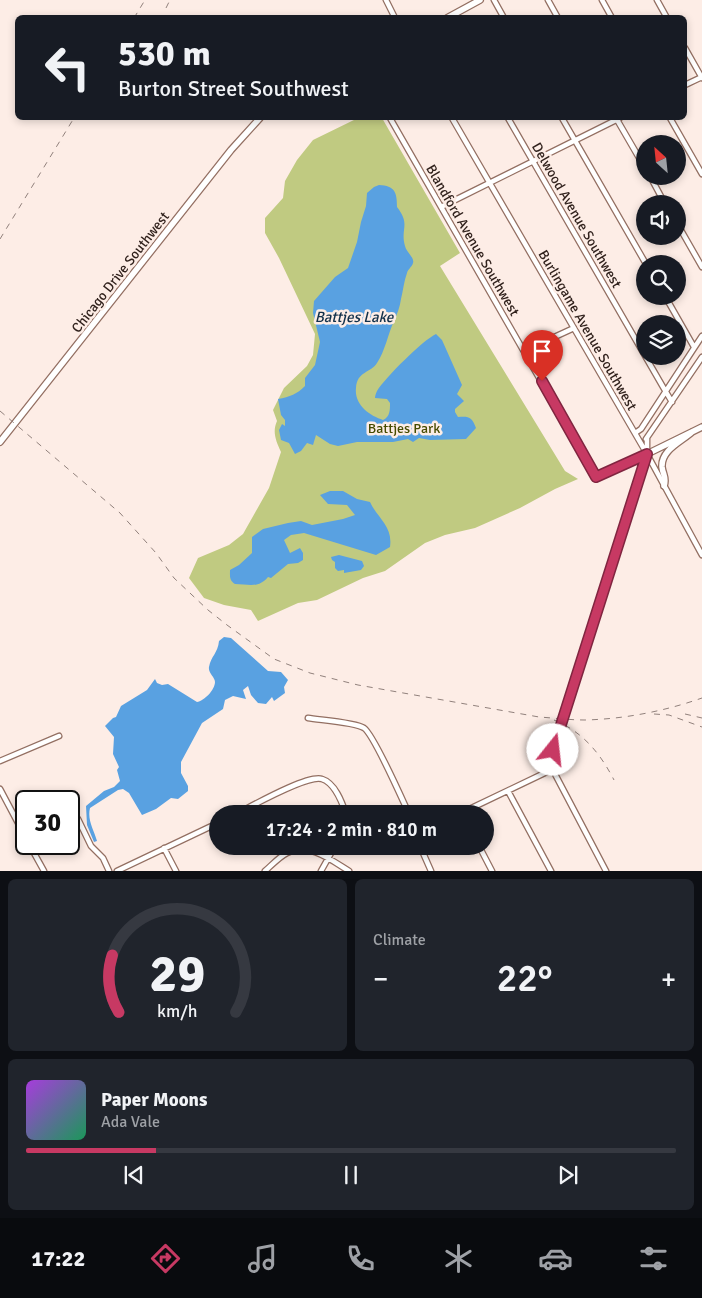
<!DOCTYPE html>
<meta charset="utf-8">
<style>
body{margin:0;font-family:Signika,sans-serif;background:#20242c;color:#f1f3f6;height:100vh;display:flex;flex-direction:column;font-size:19px;white-space:nowrap}
*{box-sizing:border-box;margin:0}
p{font-size:16px;color:#9ea1a6}
.icon{flex:none;width:28px;height:28px;fill:none;stroke:currentColor;stroke-width:2;stroke-linecap:round;stroke-linejoin:round}
.map{position:relative;height:871px;overflow:hidden}
.details{display:flex;flex-direction:column;gap:8px;padding:8px;background:#0d0f14;flex:1}
.details>*{flex:none}
.guide{position:absolute;left:15px;top:15px;width:672px;height:105px;border-radius:8px;box-shadow:0 2px 8px #0003;background:#171b24;color:#f1f3f6;overflow:hidden}
.needle{width:32px;rotate:333deg}
.controls{position:absolute;left:636px;top:135px;display:grid;gap:10px}
.controls a{display:grid;place-items:center;width:50px;height:50px;border-radius:50%;background:#171b24;box-shadow:0 2px 8px #0003;font-size:25px}
.speed{position:absolute;left:15px;top:790px;display:flex;gap:10px;font-size:25px;font-weight:700;text-align:center}
.speed>*{display:grid;place-content:center;width:65px;height:65px;border-radius:50%;background:#171b24;box-shadow:0 2px 8px #0003;line-height:1}
.speed .limit{border:2px solid #111;border-radius:8px;background:#fff;color:#111}
.pin{position:absolute;display:grid;place-items:center;width:42px;height:42px;color:#fff;margin:-51px -21px;border-radius:50% 50% 50% 0;rotate:-45deg;box-shadow:0 0 5px #0007}
.pin .icon{rotate:45deg}
.me{position:absolute;width:55px;margin:-28px;rotate:16deg;stroke-linejoin:round;filter:drop-shadow(0 0 4px #0008)}
.turn{display:flex;align-items:center;gap:18px;height:105px;padding:0 20px;font-size:22px}
.turn .icon{width:65px;height:65px;stroke-width:2.5}
.turn b{display:block;font-size:35px;line-height:42px}
.big{font-size:38px;font-weight:600;line-height:1.1}
.details .widget{flex:1;display:flex;flex-direction:column;justify-content:center;gap:8px;min-width:0;padding:0 18px;border-radius:8px;background:#20242c}
.details .dial{align-items:center;gap:0}
.dial svg{height:130px;overflow:visible;fill:none;stroke:#363941;stroke-width:7;stroke-linecap:round;text-anchor:middle}
.dial text{fill:#f1f3f6;stroke:none}
.song{display:flex;align-items:center;gap:15px}
.cover{width:60px;height:60px;border-radius:8px;background:linear-gradient(135deg,hsl(280 70% 55%),hsl(150 70% 35%))}
.played{height:5px;border-radius:2px;background:linear-gradient(90deg,#c73963 20%,#363941 20%)}
.keys{display:flex;justify-content:space-around;direction:ltr}
.heat{display:flex;justify-content:space-between;align-items:center;font-size:28px;direction:ltr}
.details .tiles{flex:1;display:grid;gap:8px;grid-template-columns:1fr 1fr}
.widget:last-child{grid-column:span 2}
.trip{position:absolute;left:209px;top:805px;width:285px;height:50px;border-radius:25px;background:#171b24;box-shadow:0 2px 8px #0003;font-weight:600;line-height:50px;text-align:center}
.dock{display:flex;height:80px;justify-content:space-around;align-items:center;background:#090b0e;color:#9ea1a6}
.dock .icon{width:35px;height:35px}
.dock .current{color:#c73963}
.dock b{font-size:22px;color:#f1f3f6}
.map>svg:first-child{display:block}
.green{fill:#c0ca81}
.water{fill:#59a1e1}
.lines{fill:none;stroke-linecap:round;stroke-linejoin:round}
.minor-casing{stroke:#936f62;stroke-width:7}
.major-casing{stroke:#936f62;stroke-width:8}
.minor{stroke:#fff;stroke-width:4.5}
.major{stroke:#fff;stroke-width:5.5}
.rail{stroke:#91817c;stroke-width:1;stroke-dasharray:6 6;stroke-linecap:butt}
.route-casing{stroke:#812540;stroke-width:12}
.route{stroke:#c73963;stroke-width:9}
.labels{text-anchor:middle;stroke-width:5;stroke-linejoin:round;paint-order:stroke}
.street-label{font-size:14px;fill:#31221d;stroke:#fdede6}
.park-label{font-size:14px;fill:#454b00;stroke:#fdede6}
.water-label{font-size:15px;font-style:italic;fill:#11304a;stroke:#fdede6}
</style>
<div class="map">
<svg width="702" height="871" viewBox="0 0 702 871">
<rect width="100%" height="100%" fill="#fdede6"/>
<path class="green" d="M358,118H382L460,253L440,266L565,471L578,479L555,489L520,508L475,528L445,535L425,543L385,571L363,578L317,600L298,603L258,621L251,610L224,605L204,598L189,578L198,558L229,545L243,534L269,488L281,452C276,441 272,432 277,421L273,410L284,388L307,366L313,355L315,334L279,258L265,233V218L283,198L285,181L297,160L313,140Z"/>
<path class="water" d="M379,185C395,186 397,192 397,207C411,225 400,228 405,246C406,252 415,258 413,263C412,267 408,269 407,273C404,281 403,291 401,299C400,307 397,314 394,321C388,334 385,351 377,363C371,373 357,371 356,388C354,405 370,416 383,420C390,417 390,410 390,403L387,399L375,398C375,396 376,393 377,391C385,378 423,340 436,334L442,340L462,385L457,394L464,401L455,409V412L458,417C469,416 472,417 476,428L466,439L430,440L419,438L413,442L408,439L393,442H357L338,446L330,444L316,435L313,445L307,443L301,451L295,454L289,443L281,440L279,430L282,424L285,426V420L281,415L278,399C290,397 297,394 305,386V378L315,365L320,342L313,313L314,301L335,277L348,268L357,242L361,222L366,206L367,193L374,187Z
M330,491H343L357,499L370,502C378,519 393,526 390,547L376,555L304,533L291,535L284,540L290,553L300,548L303,553V560L298,563L288,564L271,578L268,577C258,589 248,584 235,584C229,580 230,576 230,570L239,565L252,553V537L263,529L288,523L301,521L312,525L343,519L355,515L347,505L328,504L320,495Z
M339,555L362,561L364,566L361,570L344,573V570L338,571L335,568V562L332,560L331,557Z
M224,637L231,638L268,671L281,672L288,680L284,687L285,693L274,701L272,697L266,704L258,703L251,695L248,686L243,690L246,699L233,696L225,700L223,709L202,723L181,762V773L188,786V791L178,799L171,798L156,809L142,815L129,793L123,789L118,790L90,808C87,820 94,830 97,841L94,842L87,825L86,806L104,791L114,787L120,781L117,770L119,767L113,754L114,737L105,726L113,718L116,717L121,706L147,690L155,679L157,683L162,685L168,684L197,702C204,701 215,690 215,682C215,677 208,673 209,667C211,656 218,653 219,641Z"/>
<g class="lines">
<g class="minor-casing">
<path id="minor" d="M386,0L395,18
M494,0L504,18
M548,0L558,18
M602,0L612,18
M657,0L667,18
M685,48L702,78
M685,85L702,77
M390,118L596,477L647,454
M452,118L647,454L702,555
M508,118L663,387L672,402
M562,118L646,264
M616,118L645,168
M670,118L702,174
M650,176L665,204
M441,207L620,118
M678,225L702,267
M665,296L694,347
M524,351L574,328
M635,433L641,429L702,336
M646,439L702,357
M308,718C320,720 355,722 364,728C374,735 402,799 409,814
M0,761L59,736
M0,789L26,838
M508,791L551,871
M236,814C252,806 308,774 322,779C335,783 342,802 346,814
M459,814L553,769
M78,819L91,846L103,858L109,871
M29,844L44,871
M420,846L431,871
M479,846L492,871
M164,848L176,871
M117,871L218,823
M265,871C272,865 279,857 287,853C308,842 331,860 349,871
M321,871L335,846
M606,871L556,776L553,769V750L647,454V438"/>
</g>
<g class="major-casing">
<path id="major" d="M447,18L480,0
M0,442L231,150L260,118
M647,454L702,427
M664,486C667,478 663,475 662,467C661,450 681,442 692,432"/>
</g>
<use href="#minor" class="minor"/>
<use href="#major" class="major"/>
<path class="rail" d="M166,8L170,0
M134,18L145,0
M0,239L74,118
M0,411L120,513L156,553L174,578L208,610L227,625L274,659L310,673L358,685L539,717C554,718 570,720 585,720C625,719 665,711 702,698
M654,714L669,715L702,727
M685,714L702,718
M554,720C583,732 600,753 614,780"/>
</g>
<g class="lines">
<g class="route-casing">
<path id="route" d="M542,381L596,477L647,454L553,750"/>
</g>
<use href="#route" class="route"/>
</g>
<g class="labels">
<g class="street-label">
<text transform="translate(577 215) rotate(60)" y="5">Delwood Avenue Southwest</text>
<text transform="translate(473 240) rotate(60)" y="5">Blandford Avenue Southwest</text>
<text transform="translate(120 272) rotate(-52)" y="5">Chicago Drive Southwest</text>
<text transform="translate(588 330) rotate(60)" y="5">Burlingame Avenue Southwest</text>
</g>
<g class="park-label">
<text x="404" y="433">Battjes Park</text>
</g>
<g class="water-label">
<text x="354" y="322">Battjes Lake</text>
</g>
</g>
</svg>
<div class="controls">
<a><svg class="needle" viewBox="-14 -14 28 28"><path d="M0-13l5 13h-10z" fill="#e53935"/><path d="M0 13l5-13h-10z" fill="#9ea1a6"/></svg></a>
<a><svg class="icon" aria-label="sound" viewBox="0 0 24 24"><path d="M4 9h4l5-4v14l-5-4H4zM17 9q2 3 0 6"/></svg></a>
<a><svg class="icon" aria-label="search" viewBox="0 0 24 24"><circle cx="10" cy="10" r="6"/><path d="M15 15l6 6"/></svg></a>
<a><svg class="icon" aria-label="layers" viewBox="0 0 24 24"><path d="M12 4l9 5-9 5-9-5zM3 14l9 5 9-5"/></svg></a>
</div>
<div class="speed"><div class="limit">30</div></div>
<div class="pin" style="left:542px;top:381px;background:#d93025"><svg class="icon" aria-label="arrive" viewBox="0 0 24 24"><path d="M6 21V4h12l-3 4 3 4H6"/></svg></div>
<svg class="me" style="left:553px;top:750px" viewBox="-20 -20 40 40"><circle r="19" fill="#fff"/><path d="M0-13L10 11 0 6-10 11z" fill="#c73963"/></svg>
<div class="trip">17:24 · 2 min · 810 m</div>
<div class="guide">
<div class="turn"><svg class="icon" aria-label="left" viewBox="0 0 24 24"><path d="M17 20v-9H6M10 6l-5 5 5 5"/></svg><div><b>530 m</b>Burton Street Southwest</div></div>
</div>
</div>
<section class="details">
<div class="tiles">
<div class="widget dial"><svg viewBox="0 0 100 80">
<path d="M14 69A42 42 0 1 1 86 69"/>
<path d="M14 69A42 42 0 0 1 10 34" stroke="#c73963"/>
<text x="50" y="56" font-size="32" font-weight="700">29</text>
<text x="50" y="72" font-size="11">km/h</text>
</svg></div>
<div class="widget"><p>Climate</p>
<div class="heat"><a>−</a><b class="big">22°</b><a>+</a></div>
</div>
<div class="widget">
<div class="song"><i class="cover"></i><div><b>Paper Moons</b><p>Ada Vale</p></div></div>
<div class="played"></div>
<div class="keys"><svg class="icon" aria-label="previous" viewBox="0 0 24 24"><path d="M18 5L8 12l10 7zM5 5v14"/></svg><svg class="icon" aria-label="pause" viewBox="0 0 24 24"><path d="M8 5v14M16 5v14"/></svg><svg class="icon" aria-label="next" viewBox="0 0 24 24"><path d="M6 5l10 7-10 7zM19 5v14"/></svg></div>
</div>
</div>
</section>
<nav class="dock">
<b>17:22</b>
<svg class="icon current" aria-label="directions" viewBox="0 0 24 24"><path d="M12 3l9 9-9 9-9-9zM9 14v-3h6M13 9l2 2-2 2"/></svg>
<svg class="icon" aria-label="music" viewBox="0 0 24 24"><path d="M9 18V5l10-2v13"/><circle cx="6" cy="18" r="3"/><circle cx="16" cy="16" r="3"/></svg>
<svg class="icon" aria-label="phone" viewBox="0 0 24 24"><path d="M5 4h4l2 5-3 2q2 4 5 5l2-3 5 2v4C11 20 4 13 5 4z"/></svg>
<svg class="icon" aria-label="climate" viewBox="0 0 24 24"><path d="M12 3v18M4 7l16 10M4 17L20 7"/></svg>
<svg class="icon" aria-label="car" viewBox="0 0 24 24"><path d="M5 17H2v-5l4-1 3-4h7l3 4 3 1v5h-3M9 17h6M6 11h13"/><circle cx="7" cy="17" r="2"/><circle cx="17" cy="17" r="2"/></svg>
<svg class="icon" aria-label="filters" viewBox="0 0 24 24"><path d="M4 7h16M4 17h16"/><circle cx="9" cy="7" r="2"/><circle cx="15" cy="17" r="2"/></svg>
</nav>
